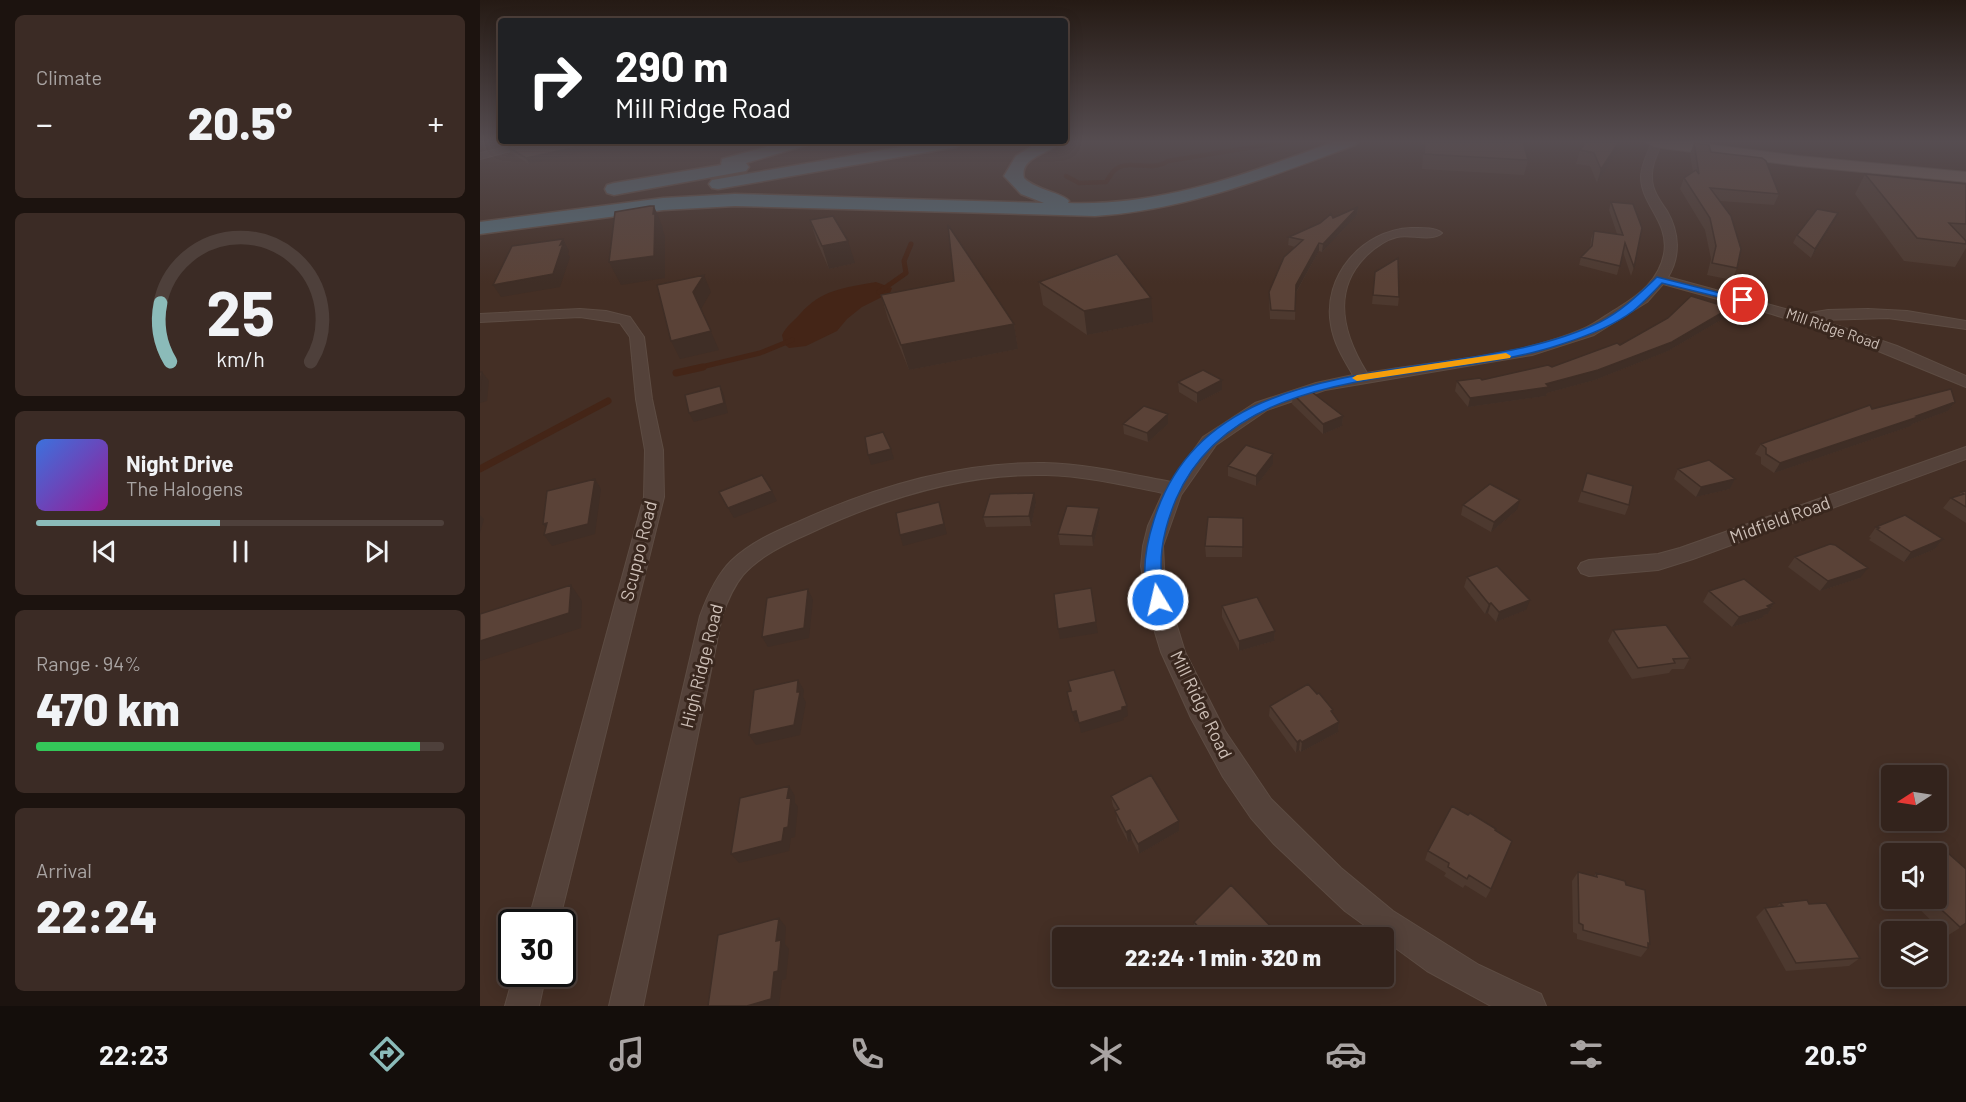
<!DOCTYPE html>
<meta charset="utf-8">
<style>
body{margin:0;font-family:Barlow,sans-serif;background:#3b2b25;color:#f1f3f6;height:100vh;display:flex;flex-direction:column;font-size:22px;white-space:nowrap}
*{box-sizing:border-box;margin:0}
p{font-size:20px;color:#a9a4a3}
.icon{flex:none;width:33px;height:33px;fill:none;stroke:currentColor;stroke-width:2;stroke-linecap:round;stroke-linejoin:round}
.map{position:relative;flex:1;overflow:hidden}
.panel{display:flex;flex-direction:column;gap:15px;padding:15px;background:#1c130f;width:480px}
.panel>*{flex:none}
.banner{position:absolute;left:18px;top:18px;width:570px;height:126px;border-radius:6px;box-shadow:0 3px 15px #0003,0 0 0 2px #4e403b;background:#202124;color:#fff;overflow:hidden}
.needle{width:39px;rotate:258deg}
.buttons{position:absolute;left:1401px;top:765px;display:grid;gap:12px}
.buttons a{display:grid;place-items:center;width:66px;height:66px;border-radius:6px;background:#33231c;box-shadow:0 3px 15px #0003,0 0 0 2px #4e403b;font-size:30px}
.speed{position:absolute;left:18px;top:909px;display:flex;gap:12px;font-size:30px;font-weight:700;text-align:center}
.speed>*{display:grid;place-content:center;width:78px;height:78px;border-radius:50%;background:#33231c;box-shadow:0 3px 15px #0003,0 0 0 2px #4e403b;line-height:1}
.speed .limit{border:3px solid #111;border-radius:9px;background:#fff;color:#111}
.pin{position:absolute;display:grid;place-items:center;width:51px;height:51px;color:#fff;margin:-26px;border:3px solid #fff;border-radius:50%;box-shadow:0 2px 6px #0007}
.me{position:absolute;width:66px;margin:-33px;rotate:351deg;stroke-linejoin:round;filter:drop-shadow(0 0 4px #0008)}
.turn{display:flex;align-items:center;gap:21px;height:126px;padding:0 18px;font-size:27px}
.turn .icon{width:78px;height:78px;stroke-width:2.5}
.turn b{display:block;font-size:42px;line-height:51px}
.big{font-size:45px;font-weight:800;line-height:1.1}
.panel .widget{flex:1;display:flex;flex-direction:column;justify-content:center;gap:9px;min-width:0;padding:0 21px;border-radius:9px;background:#3b2b25}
.panel .dial{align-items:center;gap:0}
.dial svg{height:156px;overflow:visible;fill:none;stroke:#4e403b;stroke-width:7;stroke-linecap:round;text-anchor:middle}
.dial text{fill:#f1f3f6;stroke:none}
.song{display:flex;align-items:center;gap:18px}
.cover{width:72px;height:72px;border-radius:9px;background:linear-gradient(135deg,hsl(220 70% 55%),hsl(300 70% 35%))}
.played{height:6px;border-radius:3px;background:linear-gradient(90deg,#8bbbb9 45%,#4e403b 45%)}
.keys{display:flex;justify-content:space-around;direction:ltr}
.heat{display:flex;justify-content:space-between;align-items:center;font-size:33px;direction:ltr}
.charge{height:9px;border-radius:4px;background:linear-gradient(90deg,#34c759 94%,#4e403b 0)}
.trip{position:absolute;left:572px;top:927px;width:342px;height:60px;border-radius:6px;background:#33231c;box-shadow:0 3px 15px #0003,0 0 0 2px #4e403b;font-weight:800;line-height:60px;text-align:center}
.tabs{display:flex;height:96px;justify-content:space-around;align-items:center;background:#140e0b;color:#a9a4a3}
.tabs .icon{width:42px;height:42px}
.tabs .active{color:#8bbbb9}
.tabs b{font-size:27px;color:#f1f3f6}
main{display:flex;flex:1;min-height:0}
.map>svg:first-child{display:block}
.water{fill:#442517}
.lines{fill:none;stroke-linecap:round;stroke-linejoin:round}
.stream-far2{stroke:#442517;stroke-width:4.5}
.stream-far1{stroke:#442517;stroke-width:5}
.stream{stroke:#442517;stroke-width:7}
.minor-casing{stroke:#5d4c43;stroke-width:2}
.primary-casing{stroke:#5d4c43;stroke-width:2}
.motorway-casing{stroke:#5e4d44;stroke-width:3}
.minor{fill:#54423a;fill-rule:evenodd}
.primary{fill:#736058;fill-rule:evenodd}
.motorway{fill:#566e7a;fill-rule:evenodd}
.wall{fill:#4d392f}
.shaded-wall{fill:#3f2e26}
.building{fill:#5a4237;stroke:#3f2e26;stroke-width:1.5}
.route{fill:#1a73e8;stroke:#114b97;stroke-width:1.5}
.slow{fill:#f59e0b}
.labels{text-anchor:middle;stroke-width:6;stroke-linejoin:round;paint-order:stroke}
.far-street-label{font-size:15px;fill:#cdbfb7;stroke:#39271e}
.street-label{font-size:18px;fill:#cdbfb7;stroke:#39271e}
</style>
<main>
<section class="panel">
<div class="widget"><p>Climate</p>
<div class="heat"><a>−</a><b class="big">20.5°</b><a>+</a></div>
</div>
<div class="widget dial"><svg viewBox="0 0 100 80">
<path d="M14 69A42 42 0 1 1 86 69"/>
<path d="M14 69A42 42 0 0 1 9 39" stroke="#8bbbb9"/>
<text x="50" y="56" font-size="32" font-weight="700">25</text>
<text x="50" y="72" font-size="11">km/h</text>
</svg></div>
<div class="widget">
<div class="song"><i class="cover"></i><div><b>Night Drive</b><p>The Halogens</p></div></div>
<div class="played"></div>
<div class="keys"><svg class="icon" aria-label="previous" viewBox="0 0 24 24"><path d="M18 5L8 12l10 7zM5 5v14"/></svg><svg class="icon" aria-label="pause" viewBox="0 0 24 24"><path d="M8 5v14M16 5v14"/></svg><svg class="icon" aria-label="next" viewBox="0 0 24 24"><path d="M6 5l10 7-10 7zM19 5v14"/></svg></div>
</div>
<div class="widget"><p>Range · 94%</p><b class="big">470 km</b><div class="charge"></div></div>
<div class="widget"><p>Arrival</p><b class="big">22:24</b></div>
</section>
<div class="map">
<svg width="1486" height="1006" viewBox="0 0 1486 1006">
<rect width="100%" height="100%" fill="#442f25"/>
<path class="water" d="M396,282L412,288L410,293L382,307L367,319L357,331L326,346L309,348L304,344L302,335C307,325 313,322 320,314C342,289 364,288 396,282Z"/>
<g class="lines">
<path class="stream-far2" d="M586,176L599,183L626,182C629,178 631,173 635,170C648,158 671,173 688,161L804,142"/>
<path class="stream-far1" d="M399,292L426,273L424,261L431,244
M217,368L280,353L312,340"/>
<path class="stream" d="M196,373L223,367
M0,469L128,401"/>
<g class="minor-casing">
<path id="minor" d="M49,142H66L0,159V153Z
M1172,142H1182C1178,153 1171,165 1172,178C1172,190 1180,201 1187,211C1199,232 1201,256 1188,277L1324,314L1348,310L1388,309L1427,311L1486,321V329L1408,318L1341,320L1417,346L1486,376V387L1369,339L1292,314L1183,284L1167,302L1114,335L1052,355L845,390L787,410L736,445L701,495L683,546L685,587L705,652L745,731L791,799L861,868L913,911L999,965L1061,994L1066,1006H1011L947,971L865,911L794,844L771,818L743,777L711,718L681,652L668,609L661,566L663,546L668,526L683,493C644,485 605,476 566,475C483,473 402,499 328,534C305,544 280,556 263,575C253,587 247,602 242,616L163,1006H129L220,616C227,597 236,576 251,561C270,543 294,532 318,522C394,487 480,462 564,463C607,464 649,474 691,482L723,437L775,403L836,383L873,375C864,360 854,344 851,325C842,277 882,230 931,228C941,228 955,227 962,233C952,242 930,234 917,237C905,240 893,249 885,257C851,292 864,336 887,373C959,360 1035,358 1103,329C1115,324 1126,315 1138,308C1159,295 1179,280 1184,254C1190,222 1161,205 1161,177C1161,165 1168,153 1172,142Z
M100,309L126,311L150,317L164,337L172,399L183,450L184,497L79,922H48L164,497L165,450L156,399L150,337L140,323L100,317L0,322V314Z
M1486,447V459L1213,559L1178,570L1109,576L1101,573L1098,568L1101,563L1109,560L1178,554L1200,548Z
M34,974H66L59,1006H25Z"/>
</g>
<g class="primary-casing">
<path id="primary" d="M1166,142H1209L1319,156L1486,172V182L1319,166L1174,147Z"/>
</g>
<g class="motorway-casing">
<path id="motorway" d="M304,142H329L327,145L266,163L269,167L266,171L260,172L134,195L127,193L125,189L127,185L134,183L241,165L242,159Z
M449,142H484L476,147L238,189L232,188L229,184L232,180L238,179Z
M559,142H580C570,154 539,157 544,178C556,190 583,193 589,201L588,203C684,206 765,174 854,142H877L875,145C789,177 707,210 615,216L255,206L183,210L0,234V222L183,198L255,194L564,203L541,194L524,176L536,156Z"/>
</g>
<use href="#minor" class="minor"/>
<use href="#primary" class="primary"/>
<use href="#motorway" class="motorway"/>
</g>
<path class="wall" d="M50,142L49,164L31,153L28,147Z
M944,142L1048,160L1044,175L942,169L943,151Z
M1214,143L1231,152L1299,194L1294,205L1240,201L1257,268L1252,280L1227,275L1231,259L1225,230L1200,189L1204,178L1213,172L1210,154Z
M1100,150L1137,152L1117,183L1110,166L1096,164Z
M1385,174L1486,184V248L1475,267L1424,261L1375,194Z
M1131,202L1154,267L1151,276L1143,252L1137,275L1099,265L1101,257L1110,248L1111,239L1114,231L1137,234L1129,210Z
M878,207L877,215L842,252L839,251L816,293L815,320L790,319L789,301V292L815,247L808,245L809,237Z
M330,220L375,263L349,269L337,242Z
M1354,221L1331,258L1313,243L1317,235Z
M895,272L919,297L918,306L892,304Z
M559,282L673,322L607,335L563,305Z
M401,295L534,324L538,349L429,370L408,319Z
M1246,317L1188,351L1115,380L1067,393L1066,396L988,407L975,391L977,381L1002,380L1072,367L1140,345Z
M742,380V390L717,403L699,392L698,382Z
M813,394L863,416L862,426L843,434L812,404Z
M1475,402L1468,411L1432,424L1431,426L1294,473L1281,464V457L1275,454L1281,444L1392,409Z
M643,424H688L668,442L644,434Z
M793,454V464L776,486L748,476V466Z
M1198,469L1255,479L1250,489L1216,497L1194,479Z
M1107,473L1149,505L1145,515L1098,502Z
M1486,491V523L1463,508L1471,498L1479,496L1481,492Z
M556,503L551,526L506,527L503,517Z
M983,505L1037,510L1011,532L981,515Z
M619,508L620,518L613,546L580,545L578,534Z
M763,518L762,557H726L725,546Z
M1396,527L1463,539L1455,549L1424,562L1389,540L1391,538L1389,537Z
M1315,557L1380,578L1340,591L1308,567Z
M987,577L1046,610L1016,622L1008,613L1005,614L984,587Z
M1229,591L1294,603L1288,614L1284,615L1282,618L1252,627L1223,602Z
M742,606L795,631L794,641L759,651L742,617Z
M1133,630L1210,658L1204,669H1192L1189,673L1152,679L1128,641Z
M837,694L859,722L858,732L821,752L819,750L816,753L789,716L790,706Z
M631,796L699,821V831L659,854L652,840L648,842L637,821L636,811L633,806Z
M1015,830L1011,889L1006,898L985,885L983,888L964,876L966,873L945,860L948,851Z
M1458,861L1486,869V924L1467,936L1428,898H1456Z
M1098,872L1114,876L1116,873L1146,885L1170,944L1168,946V948L1161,957L1097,939V934L1093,932L1092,881Z
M1300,903L1329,904L1380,958L1369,966L1306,971L1276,917L1285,908L1296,907Z
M714,922L798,934L797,938H720L714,931Z
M755,976H765L760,982Z"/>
<path class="shaded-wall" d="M0,142H15L17,145L0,148Z
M17,142H39L20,146Z
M119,142H148L49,164L46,158Z
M1139,142H1140L1137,152L1117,183L1121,169Z
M174,206L183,228V231L185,236V278L141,285L129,262L173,214Z
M878,207L877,215L842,252L843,244Z
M1358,213L1354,221L1331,258L1335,249Z
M83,239L89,251L88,254L90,257L80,287L21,297L13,285L80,245Z
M368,241L375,263L349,269L342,246Z
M839,243V251L815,294L816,285Z
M224,275L231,292L221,309L239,350L200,359L191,341L213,292Z
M671,298L673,322L607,335L604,311Z
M1250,308L1246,317L1188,351L1115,380L1067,393L1066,396L988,407L990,398L1066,384Z
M534,324L538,349L429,370L421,345Z
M2,372L9,381L7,401L0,403V392Z
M742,380V390L717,403V393Z
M240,386L244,395L248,413L214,422L209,413Z
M1475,402L1468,411L1432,424L1431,426L1294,473L1300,463Z
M688,414V424L668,442L667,433Z
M863,416L862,426L843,434V424Z
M411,449L414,459L391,465L388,455Z
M793,454V464L776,486V476Z
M115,479L121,489L115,534L72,546L64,535L71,534L63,524Z
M1255,479L1250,489L1216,497L1221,487Z
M292,491L297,501L254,518L248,508Z
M554,493L556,503L551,526L549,516Z
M1040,500L1037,510L1011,532L1014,522Z
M459,502L467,534L423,546L420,535Z
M619,508L620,518L613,546L612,536Z
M0,515L4,519L0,533Z
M1463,539L1455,549L1424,562L1431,552Z
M1388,568L1380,578L1340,591L1348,581Z
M91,585L102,601L101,628L0,661V641Z
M328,589L333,600L329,638L288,647L282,637Z
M1050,600L1046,610L1016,622L1019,612Z
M1011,603L1008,613L1005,614L1009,604Z
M1294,603L1288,614L1284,615L1282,618L1252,627L1259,617Z
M616,622L618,633L580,639L578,629Z
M795,631L794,641L759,651V641Z
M318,680L324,690L323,697L326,702L320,735L276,745L269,735L317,692Z
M647,706L648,716L643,718L644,720L601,733L599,723Z
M596,711L598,721L595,722L592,712Z
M859,722L858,732L821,752L822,742Z
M820,740L819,750L816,753L817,742Z
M309,786L315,796V803L318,807L315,837L311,838L309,851L259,863L251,854L307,798Z
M699,821V831L659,854L658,844Z
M650,830L652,840L648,842L646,832Z
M299,918L306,927L305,944L309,949L306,979L302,980L299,1006H267L296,941Z
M760,976H765L760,982Z"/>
<path class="building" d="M50,142H119L46,158L28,147Z
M945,142H1043L1048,160L944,154Z
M1106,142H1139L1121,169L1114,153L1100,150Z
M1214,143L1229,145L1231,152L1282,158L1286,161L1299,194L1230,188L1251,216L1261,249L1257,268L1232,263L1236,246L1230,218L1204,178L1216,170L1219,174Z
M1385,174L1486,184V224L1469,223L1486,241V244L1437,238Z
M1131,202L1153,204L1162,228L1154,267L1145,243L1140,266L1101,257L1112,246L1114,231L1143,235Z
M170,206H174L173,214H175L174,256L129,262L135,212Z
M878,207L843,244L839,243L816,285L815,311L791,310L789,292L804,257L823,240L809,237L840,223L851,214L853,218Z
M1337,209L1358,213L1335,249L1317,235Z
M353,216L368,241L342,246L330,220Z
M468,225L534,324L421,345L401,295L474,281Z
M83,239L80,245L83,244L73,274L13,285L32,246Z
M637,254L671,298L604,311L559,282Z
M918,258L919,297L893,295L895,272Z
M224,275L213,292L231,331L191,341L177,285Z
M1211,296L1250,308L1192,342L1118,370L1066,384L1069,387L990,398L977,381L1000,378L1002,380L1068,365L1072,367L1137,343L1140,345L1188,318Z
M723,370L742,380L717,393L698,382Z
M0,372H2L0,392Z
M240,386L244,403L209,413L205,395Z
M828,389L863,416L843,424L813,394Z
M1471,389L1475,402L1436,416L1438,417L1300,463L1286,454V448L1281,444L1390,405L1392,409Z
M664,406L688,414L667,433L643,424Z
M403,432L411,449L388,455L385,437Z
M766,445L793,454L776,476L748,466Z
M1229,460L1255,479L1221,487L1198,469Z
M1107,473L1153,486L1149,505L1102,491Z
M282,475L292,491L248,508L239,492Z
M115,479L108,524L64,535L67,523L63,524L67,491Z
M1010,484L1040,500L1014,522L983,505Z
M1486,491V507L1471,498L1484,494L1481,492Z
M554,493L549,516L503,517L510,494Z
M459,502L464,524L420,535L416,513Z
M587,506L619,508L612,536L578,534Z
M1425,515L1463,539L1431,552L1397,529L1399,528L1396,527Z
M728,517L763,518V547L725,546Z
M1350,544L1355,545L1388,568L1348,581L1315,557Z
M1017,566L1050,600L1019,612L1011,603L1009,604L987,577Z
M1264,579L1294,603L1287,606L1289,608L1259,617L1229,591Z
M91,585L89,613L0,641V614Z
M611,588L616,622L578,629L574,594Z
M328,589L324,628L282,637L287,598Z
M777,597L795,631L759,641L742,606Z
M1186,625L1210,658L1193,659L1195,663L1158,668L1133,630Z
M634,670L647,706L642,707V710L599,723L596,711L592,712L587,692L591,691L588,681Z
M318,680L317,692H320L314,725L269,735L274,690Z
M828,684L837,694L839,693L853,710L851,711L859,722L822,742L820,740L817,742L790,706Z
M671,775L699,821L658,844L650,830L646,832L635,811L639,809L631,796Z
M309,786L307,798L311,797L308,827L304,828L302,841L251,854L260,798Z
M972,806L988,815L990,813L1016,829L1015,830L1032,841L1011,889L989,875L987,879L968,867L969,863L948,851Z
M1469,854L1486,869V923L1480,927L1449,898H1456V859L1458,861Z
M1098,872L1117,877L1116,873L1145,881L1146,885L1165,890L1170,944L1168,943V948L1103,930V925L1099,923Z
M751,885L798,934L794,938H726L727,937L714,922Z
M1327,900L1329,904L1346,903L1380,958L1316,963L1285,908L1303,906L1300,903Z
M299,918L296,941L301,940L298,971L294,972L291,999L267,1006H228L238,935Z"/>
<linearGradient id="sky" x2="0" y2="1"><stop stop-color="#251a14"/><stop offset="0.5" stop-color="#564d51"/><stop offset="1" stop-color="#564d51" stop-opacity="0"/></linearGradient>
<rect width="1486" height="283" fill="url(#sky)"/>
<path class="route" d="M1177,277L1268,300L1263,303L1182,283C1173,292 1163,303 1153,311C1132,327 1104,337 1079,345C956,386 757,358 696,499C682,533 676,564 686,600L683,604H672C659,579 666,545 674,520C732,335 980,391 1120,322C1142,311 1159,294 1177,277Z"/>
<path class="slow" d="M1026,353L1031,356L1030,358L877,381L872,378L877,375Z"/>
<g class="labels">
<g class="far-street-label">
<text transform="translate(1353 329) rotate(19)" y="5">Mill Ridge Road</text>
</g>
<g class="street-label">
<text transform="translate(1300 520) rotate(-20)" y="6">Midfield Road</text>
<text transform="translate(159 551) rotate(-76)" y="6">Scuppo Road</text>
<text transform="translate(222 666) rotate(-76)" y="6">High Ridge Road</text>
<text transform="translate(721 705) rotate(64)" y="6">Mill Ridge Road</text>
</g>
</g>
</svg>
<div class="buttons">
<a><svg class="needle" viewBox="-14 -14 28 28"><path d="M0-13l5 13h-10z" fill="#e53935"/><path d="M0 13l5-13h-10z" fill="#a9a4a3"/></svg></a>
<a><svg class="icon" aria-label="sound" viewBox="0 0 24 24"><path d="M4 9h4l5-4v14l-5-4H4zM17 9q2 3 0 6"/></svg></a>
<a><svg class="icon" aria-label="layers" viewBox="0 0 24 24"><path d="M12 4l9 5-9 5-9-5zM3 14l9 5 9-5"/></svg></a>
</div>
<div class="speed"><div class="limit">30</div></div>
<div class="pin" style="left:1263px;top:300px;background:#d93025"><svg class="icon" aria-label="arrive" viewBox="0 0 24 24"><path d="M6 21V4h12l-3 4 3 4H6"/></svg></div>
<svg class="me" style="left:678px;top:600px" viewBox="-20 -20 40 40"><circle r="17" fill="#1a73e8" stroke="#fff" stroke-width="3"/><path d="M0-11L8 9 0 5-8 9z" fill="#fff"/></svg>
<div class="trip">22:24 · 1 min · 320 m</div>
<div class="banner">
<div class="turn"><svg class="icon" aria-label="right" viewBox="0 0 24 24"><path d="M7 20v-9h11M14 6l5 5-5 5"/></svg><div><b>290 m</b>Mill Ridge Road</div></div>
</div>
</div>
</main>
<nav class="tabs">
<b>22:23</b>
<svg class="icon active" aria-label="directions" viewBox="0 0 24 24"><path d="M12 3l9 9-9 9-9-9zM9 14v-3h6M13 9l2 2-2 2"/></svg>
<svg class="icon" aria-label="music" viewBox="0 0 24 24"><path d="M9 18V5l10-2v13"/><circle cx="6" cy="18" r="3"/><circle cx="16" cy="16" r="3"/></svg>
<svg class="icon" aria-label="phone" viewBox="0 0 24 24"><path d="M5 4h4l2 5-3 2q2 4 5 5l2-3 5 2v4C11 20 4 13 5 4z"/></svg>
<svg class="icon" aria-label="climate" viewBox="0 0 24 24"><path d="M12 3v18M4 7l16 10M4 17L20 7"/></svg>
<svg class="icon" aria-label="car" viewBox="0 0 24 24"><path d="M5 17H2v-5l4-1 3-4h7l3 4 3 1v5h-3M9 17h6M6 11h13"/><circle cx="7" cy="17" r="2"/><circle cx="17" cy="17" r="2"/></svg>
<svg class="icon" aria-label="filters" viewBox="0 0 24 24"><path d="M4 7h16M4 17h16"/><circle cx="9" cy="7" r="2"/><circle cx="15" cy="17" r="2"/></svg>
<b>20.5°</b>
</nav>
